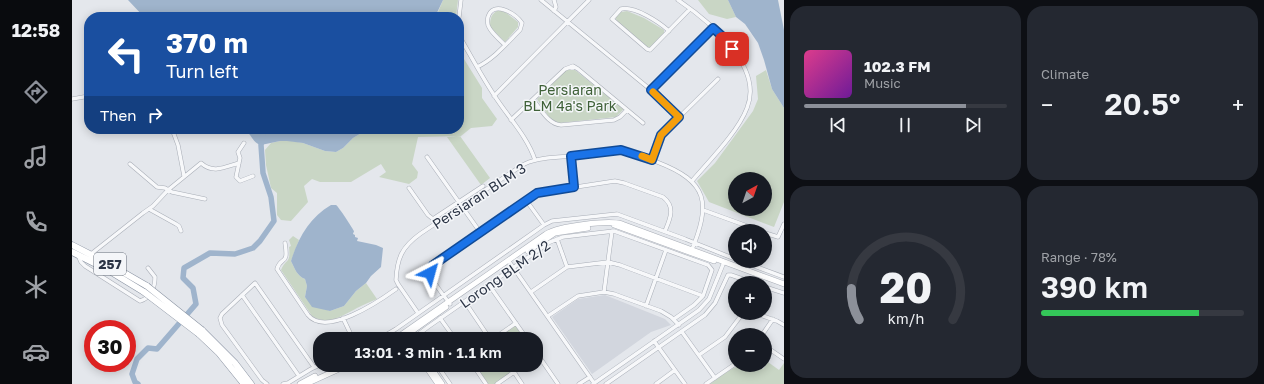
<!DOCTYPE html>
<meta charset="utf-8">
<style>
body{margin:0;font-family:"Golos Text",sans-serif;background:#242831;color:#f1f3f6;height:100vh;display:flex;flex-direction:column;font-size:15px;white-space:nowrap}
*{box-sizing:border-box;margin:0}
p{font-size:13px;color:#9ea1a6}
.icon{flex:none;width:22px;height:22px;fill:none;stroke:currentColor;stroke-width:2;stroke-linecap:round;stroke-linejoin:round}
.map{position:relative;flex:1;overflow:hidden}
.side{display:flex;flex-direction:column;gap:6px;padding:6px;background:#0d0f14;width:480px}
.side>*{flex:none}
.hud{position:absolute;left:12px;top:12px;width:380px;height:122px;border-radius:16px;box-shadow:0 2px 10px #0003;background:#1a4fa0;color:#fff;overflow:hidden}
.needle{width:26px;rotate:40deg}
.controls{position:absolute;left:656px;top:172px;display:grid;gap:8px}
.controls a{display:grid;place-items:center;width:44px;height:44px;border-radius:50%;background:#171b24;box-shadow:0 2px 10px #0003;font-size:20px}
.speed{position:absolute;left:12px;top:320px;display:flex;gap:8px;font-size:20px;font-weight:700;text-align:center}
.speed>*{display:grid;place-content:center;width:52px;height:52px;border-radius:50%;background:#171b24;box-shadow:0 2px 10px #0003;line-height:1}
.speed .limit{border:6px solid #d22;background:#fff;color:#111}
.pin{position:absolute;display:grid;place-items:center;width:34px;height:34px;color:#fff;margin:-17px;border-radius:8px;box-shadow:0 2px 6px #0006}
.me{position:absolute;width:44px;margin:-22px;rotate:39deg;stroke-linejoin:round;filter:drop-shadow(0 0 3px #0008)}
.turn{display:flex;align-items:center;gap:14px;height:84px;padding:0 16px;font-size:18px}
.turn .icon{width:52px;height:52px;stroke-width:2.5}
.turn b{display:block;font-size:28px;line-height:34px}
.then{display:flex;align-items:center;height:38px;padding:0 16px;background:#0003;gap:8px;font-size:15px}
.big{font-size:30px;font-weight:600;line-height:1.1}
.side .card{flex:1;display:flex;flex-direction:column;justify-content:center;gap:6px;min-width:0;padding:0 14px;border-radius:16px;background:#242831}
.side .dial{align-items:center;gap:0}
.dial svg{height:104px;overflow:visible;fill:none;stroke:#363941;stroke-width:7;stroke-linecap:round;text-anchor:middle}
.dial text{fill:#f1f3f6;stroke:none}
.song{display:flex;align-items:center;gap:12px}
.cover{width:48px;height:48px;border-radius:6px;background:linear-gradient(135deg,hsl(330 70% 55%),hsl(280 70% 35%))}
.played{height:4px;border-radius:2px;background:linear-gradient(90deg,#8c9099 80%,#363941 80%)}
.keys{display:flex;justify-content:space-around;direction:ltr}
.heat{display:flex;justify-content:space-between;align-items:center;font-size:22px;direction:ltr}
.charge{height:6px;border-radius:3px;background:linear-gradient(90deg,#34c759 78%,#363941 0)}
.side .tiles{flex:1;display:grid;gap:6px;grid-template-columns:repeat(2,1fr)}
.trip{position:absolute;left:241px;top:332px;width:230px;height:40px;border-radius:16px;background:#171b24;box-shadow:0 2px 10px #0003;font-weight:600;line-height:40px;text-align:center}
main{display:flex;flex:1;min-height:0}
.tabs{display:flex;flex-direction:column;width:72px;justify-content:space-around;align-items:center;background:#090b0e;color:#9ea1a6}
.tabs .icon{width:28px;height:28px}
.tabs .selected{color:#8c9099}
.tabs b{font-size:18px;color:#f1f3f6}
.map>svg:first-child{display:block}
.built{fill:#d2d6de}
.green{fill:#c9d6c5;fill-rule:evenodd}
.water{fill:#9fb4cc}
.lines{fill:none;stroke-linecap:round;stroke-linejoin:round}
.river{stroke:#9fb4cc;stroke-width:5.5}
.street-casing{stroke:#a9aeb7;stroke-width:4.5}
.secondary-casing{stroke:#a9aeb7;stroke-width:6}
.highway-casing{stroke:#8b94a3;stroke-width:7}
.street{stroke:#f7f8fa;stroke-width:3.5}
.secondary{stroke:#fff;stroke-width:5}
.highway{stroke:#fff;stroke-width:6}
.highway-bridge-casing{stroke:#8b94a3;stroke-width:7;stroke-linecap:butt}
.highway-bridge{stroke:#fff;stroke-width:6}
.route-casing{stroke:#114b97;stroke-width:10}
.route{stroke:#1a73e8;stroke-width:7}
.slow{stroke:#f59e0b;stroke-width:7}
.labels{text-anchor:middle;stroke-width:3;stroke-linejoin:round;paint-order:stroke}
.shield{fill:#f4f6f9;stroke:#676e7b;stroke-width:1}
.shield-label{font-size:13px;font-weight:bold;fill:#2b3445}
.park-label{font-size:14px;fill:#3f6138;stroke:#f4f6f9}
.street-label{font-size:14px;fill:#2b3445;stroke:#f4f6f9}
</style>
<main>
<nav class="tabs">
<b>12:58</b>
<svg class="icon selected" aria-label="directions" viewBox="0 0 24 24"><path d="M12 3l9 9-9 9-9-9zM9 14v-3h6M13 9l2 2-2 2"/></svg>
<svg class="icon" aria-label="music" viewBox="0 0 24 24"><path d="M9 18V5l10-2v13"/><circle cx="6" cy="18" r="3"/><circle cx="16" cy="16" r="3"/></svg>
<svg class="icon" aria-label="phone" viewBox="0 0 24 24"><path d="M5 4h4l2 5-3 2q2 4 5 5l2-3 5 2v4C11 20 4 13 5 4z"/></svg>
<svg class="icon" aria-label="climate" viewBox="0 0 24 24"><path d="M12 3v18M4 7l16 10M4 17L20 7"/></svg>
<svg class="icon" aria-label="car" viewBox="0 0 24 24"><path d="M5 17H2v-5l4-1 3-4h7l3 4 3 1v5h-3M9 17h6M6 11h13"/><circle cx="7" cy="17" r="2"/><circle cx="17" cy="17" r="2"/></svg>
</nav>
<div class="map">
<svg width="712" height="384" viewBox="0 0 712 384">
<rect width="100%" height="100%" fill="#e4e7ec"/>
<path class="built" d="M533,295L593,319L599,325L579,332L520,374L480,317L506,299Z"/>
<path class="green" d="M371,0H386L384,17H364Z
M626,0H656L664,17L655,19L637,14Z
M428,10L433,12L446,22V27L433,42L418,27C418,19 419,12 428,10Z
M555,11L572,18L592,30V33L579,47H575L545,21L543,17L549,12Z
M387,57L392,59L410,88V98L425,119L420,126L399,128L389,136L346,137L340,164L346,172L345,178L337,184L307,177L314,172L309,164L279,182H248L240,179L232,186L236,202L219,221L209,220L205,215V193L199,188L194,165L193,150L199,143L208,141H220L231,143L253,151L264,152L271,148L281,138L296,129H387Z
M494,70H503L552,109L544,117L487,123L481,120L477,117L465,99Z
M694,70L700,89L712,108V202L702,227L637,202L625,181L643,163L681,111L686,99L684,76ZM663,179H693V209H663Z
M388,136L418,178L409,185L375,137Z
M221,236L227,240L219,261C223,269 225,276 233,279L235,286L233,297L252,309L258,311L272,306L284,291L294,283L305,299C298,302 291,305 285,308C270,316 256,326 240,316L209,270C214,258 219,264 217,247L219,246L217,240Z
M443,325L452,339H423Z
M696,362L707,370L712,363V384H638C654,373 671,356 691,369Z
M403,365H449L423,384H416Z"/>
<path class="water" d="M56,0H371L363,17H325L314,12H309L294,17H72Z
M656,0H706L712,30V108L700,89L692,60L686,43L673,24L664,17Z
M171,129H296L281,138L271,148L264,152L253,151L231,143L215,141H208L189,145C180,143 180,133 171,129Z
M259,205H264C267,207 281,229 282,231C282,232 281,233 281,234L283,235V237L286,238L285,241L304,245L311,248L309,267L299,276L294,283L284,291L272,306L258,311L240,307L233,297L235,286L233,279C225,276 223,269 219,261C226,238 238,217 259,205Z"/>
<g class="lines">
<path class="river" d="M66,384L63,382L60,374L65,359L76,348L85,349L124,304L121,288L111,278L112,268L138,253L163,254L181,248L188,241L202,221L199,197L191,173L189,145L192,129"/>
<g class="street-casing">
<path id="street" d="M469,0L579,90L607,117
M482,0L484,7L482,11
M606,0C637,21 692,66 675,108C666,132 637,161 620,181
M387,17L389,0
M387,31L389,39C400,58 410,77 422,95C436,117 455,136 463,160
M597,31C587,22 563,6 549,9L540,19L575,49L578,50L618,9
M405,67C422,59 435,43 448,30L450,23C443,13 421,0 416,17C415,21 415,25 418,29C422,35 428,40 433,45
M579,90L641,28
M422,96L517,0
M0,99L17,96
M461,100C469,109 476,124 489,125L542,120L548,117L555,110
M439,120L493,69L501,66L506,69L571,123
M100,129L106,145L112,176
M172,143L166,152L168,158L164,177L168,181L181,176
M499,156L502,187
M355,157L408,232
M580,160L589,135L646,79
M58,164L85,187L93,188L100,192L133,199
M337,188L356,215L361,219L411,186
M454,200L472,225
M77,209L104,224L107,226L109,231
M631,210L689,231
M693,233L706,237L712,224
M485,239L495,267
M213,243C217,267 209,255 205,269L236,315C254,337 306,302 324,289
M19,254L71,213L81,206L96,190L129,163C141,174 153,167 167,163
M6,255L9,262L13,266L68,301C79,298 83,287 83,277L76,268
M436,260L522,383
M669,261L712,277
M417,285L455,339
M693,287L712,293
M459,292L495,267L536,262L548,265L631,296L622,305L602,319
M532,292L540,231
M170,295L227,376
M393,302L418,339
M378,304C372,295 354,277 360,266L465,193L543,181L552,183L591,197C604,207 598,219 593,231
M574,306L594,250
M346,313L326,284L324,280C325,258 330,247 348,234L449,166C463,157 483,158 499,156C513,154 537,149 551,150C562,150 575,158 585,162C637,182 639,203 619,252
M683,313L705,321L712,325
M476,316L506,296L532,292L542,294L589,311L599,317L607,325
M271,318L281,339
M368,318L383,339
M610,332L643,378
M690,335L701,319
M307,339L324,329L472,225L480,221L545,214L613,239L663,259
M347,339L348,333L356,327L478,242L491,237L542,231L636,265L640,270L631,296
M421,339L444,323
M582,341L613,384
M693,346L712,359
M464,352L486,384
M627,355L653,337L671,313
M365,365L378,384
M401,365L414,384
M442,372L450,384
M195,384L190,380L150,325L148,318L150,314L183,283L242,367
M211,384L216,383L239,369L248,365
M425,384L452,365
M507,384L518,377
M521,384L627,310L637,299L652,262
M534,384L633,315L643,303L656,275H659L682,283
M584,384L603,370
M634,384L663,364"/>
</g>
<g class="secondary-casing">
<path id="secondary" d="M542,225L642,261
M456,251L483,233L516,228
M323,339L474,234C487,226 536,220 550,224L712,284
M329,339L374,307
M353,365L366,384
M357,365L370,384
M228,384L243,376
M234,384L276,365"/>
</g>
<g class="highway-casing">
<path id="highway" d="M0,245L37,264L75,286
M0,252L36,270L72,292
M130,330L163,363L179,384
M127,334L147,353L172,384"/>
</g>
<use href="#street" class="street"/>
<use href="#secondary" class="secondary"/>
<use href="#highway" class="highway"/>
<g class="highway-bridge-casing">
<path id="highway-bridge" d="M75,286L130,330
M72,292L127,334"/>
</g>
<use href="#highway-bridge" class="highway-bridge"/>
</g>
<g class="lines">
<g class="route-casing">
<path id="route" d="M358,273V269L361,265L465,193L502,187L499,156L549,150L580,160L589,135L607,117L579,90L641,28L651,37L660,49"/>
</g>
<use href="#route" class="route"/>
<path class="slow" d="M570,156L580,160L589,135L607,117L581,92"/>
</g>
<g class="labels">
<rect class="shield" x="22" y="253" width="32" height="22" rx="3"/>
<g class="shield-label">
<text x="38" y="269">257</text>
</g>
<g class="park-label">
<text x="498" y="95">Persiaran<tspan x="498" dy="16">BLM 4a's Park</tspan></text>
</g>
<g class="street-label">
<text transform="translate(407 196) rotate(-33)" y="5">Persiaran BLM 3</text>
<text transform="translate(433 274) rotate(-35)" y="5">Lorong BLM 2/2</text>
</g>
</g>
</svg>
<div class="controls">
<a><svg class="needle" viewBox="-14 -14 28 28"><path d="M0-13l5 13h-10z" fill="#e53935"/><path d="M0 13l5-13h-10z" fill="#9ea1a6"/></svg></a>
<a><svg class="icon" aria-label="sound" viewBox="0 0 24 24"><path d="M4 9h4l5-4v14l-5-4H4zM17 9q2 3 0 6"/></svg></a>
<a>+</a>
<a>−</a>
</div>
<div class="speed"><div class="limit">30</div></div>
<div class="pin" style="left:660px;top:49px;background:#d93025"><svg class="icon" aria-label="arrive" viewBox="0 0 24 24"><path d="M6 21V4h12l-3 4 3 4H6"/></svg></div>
<svg class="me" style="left:358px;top:273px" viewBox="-20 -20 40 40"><path d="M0-17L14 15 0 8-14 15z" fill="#1a73e8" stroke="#fff" stroke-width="4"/></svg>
<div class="trip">13:01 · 3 min · 1.1 km</div>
<div class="hud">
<div class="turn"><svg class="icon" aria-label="left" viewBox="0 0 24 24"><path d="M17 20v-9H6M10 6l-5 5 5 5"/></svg><div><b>370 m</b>Turn left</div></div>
<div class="then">Then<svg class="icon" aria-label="right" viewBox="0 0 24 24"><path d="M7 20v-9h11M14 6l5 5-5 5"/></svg></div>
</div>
</div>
<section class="side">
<div class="tiles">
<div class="card">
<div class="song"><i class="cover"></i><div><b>102.3 FM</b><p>Music</p></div></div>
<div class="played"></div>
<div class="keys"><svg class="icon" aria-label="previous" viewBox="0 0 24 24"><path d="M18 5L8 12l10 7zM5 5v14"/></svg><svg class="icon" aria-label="pause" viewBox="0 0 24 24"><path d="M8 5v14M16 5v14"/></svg><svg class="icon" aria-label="next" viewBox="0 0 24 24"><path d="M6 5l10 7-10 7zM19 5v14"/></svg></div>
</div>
<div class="card"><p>Climate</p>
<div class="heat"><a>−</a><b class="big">20.5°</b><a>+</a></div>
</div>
<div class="card dial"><svg viewBox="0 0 100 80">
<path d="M14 69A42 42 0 1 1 86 69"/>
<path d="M14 69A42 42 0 0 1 8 45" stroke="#8c9099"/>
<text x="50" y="56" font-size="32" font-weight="700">20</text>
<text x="50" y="72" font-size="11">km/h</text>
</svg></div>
<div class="card"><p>Range · 78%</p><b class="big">390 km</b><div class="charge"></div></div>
</div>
</section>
</main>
